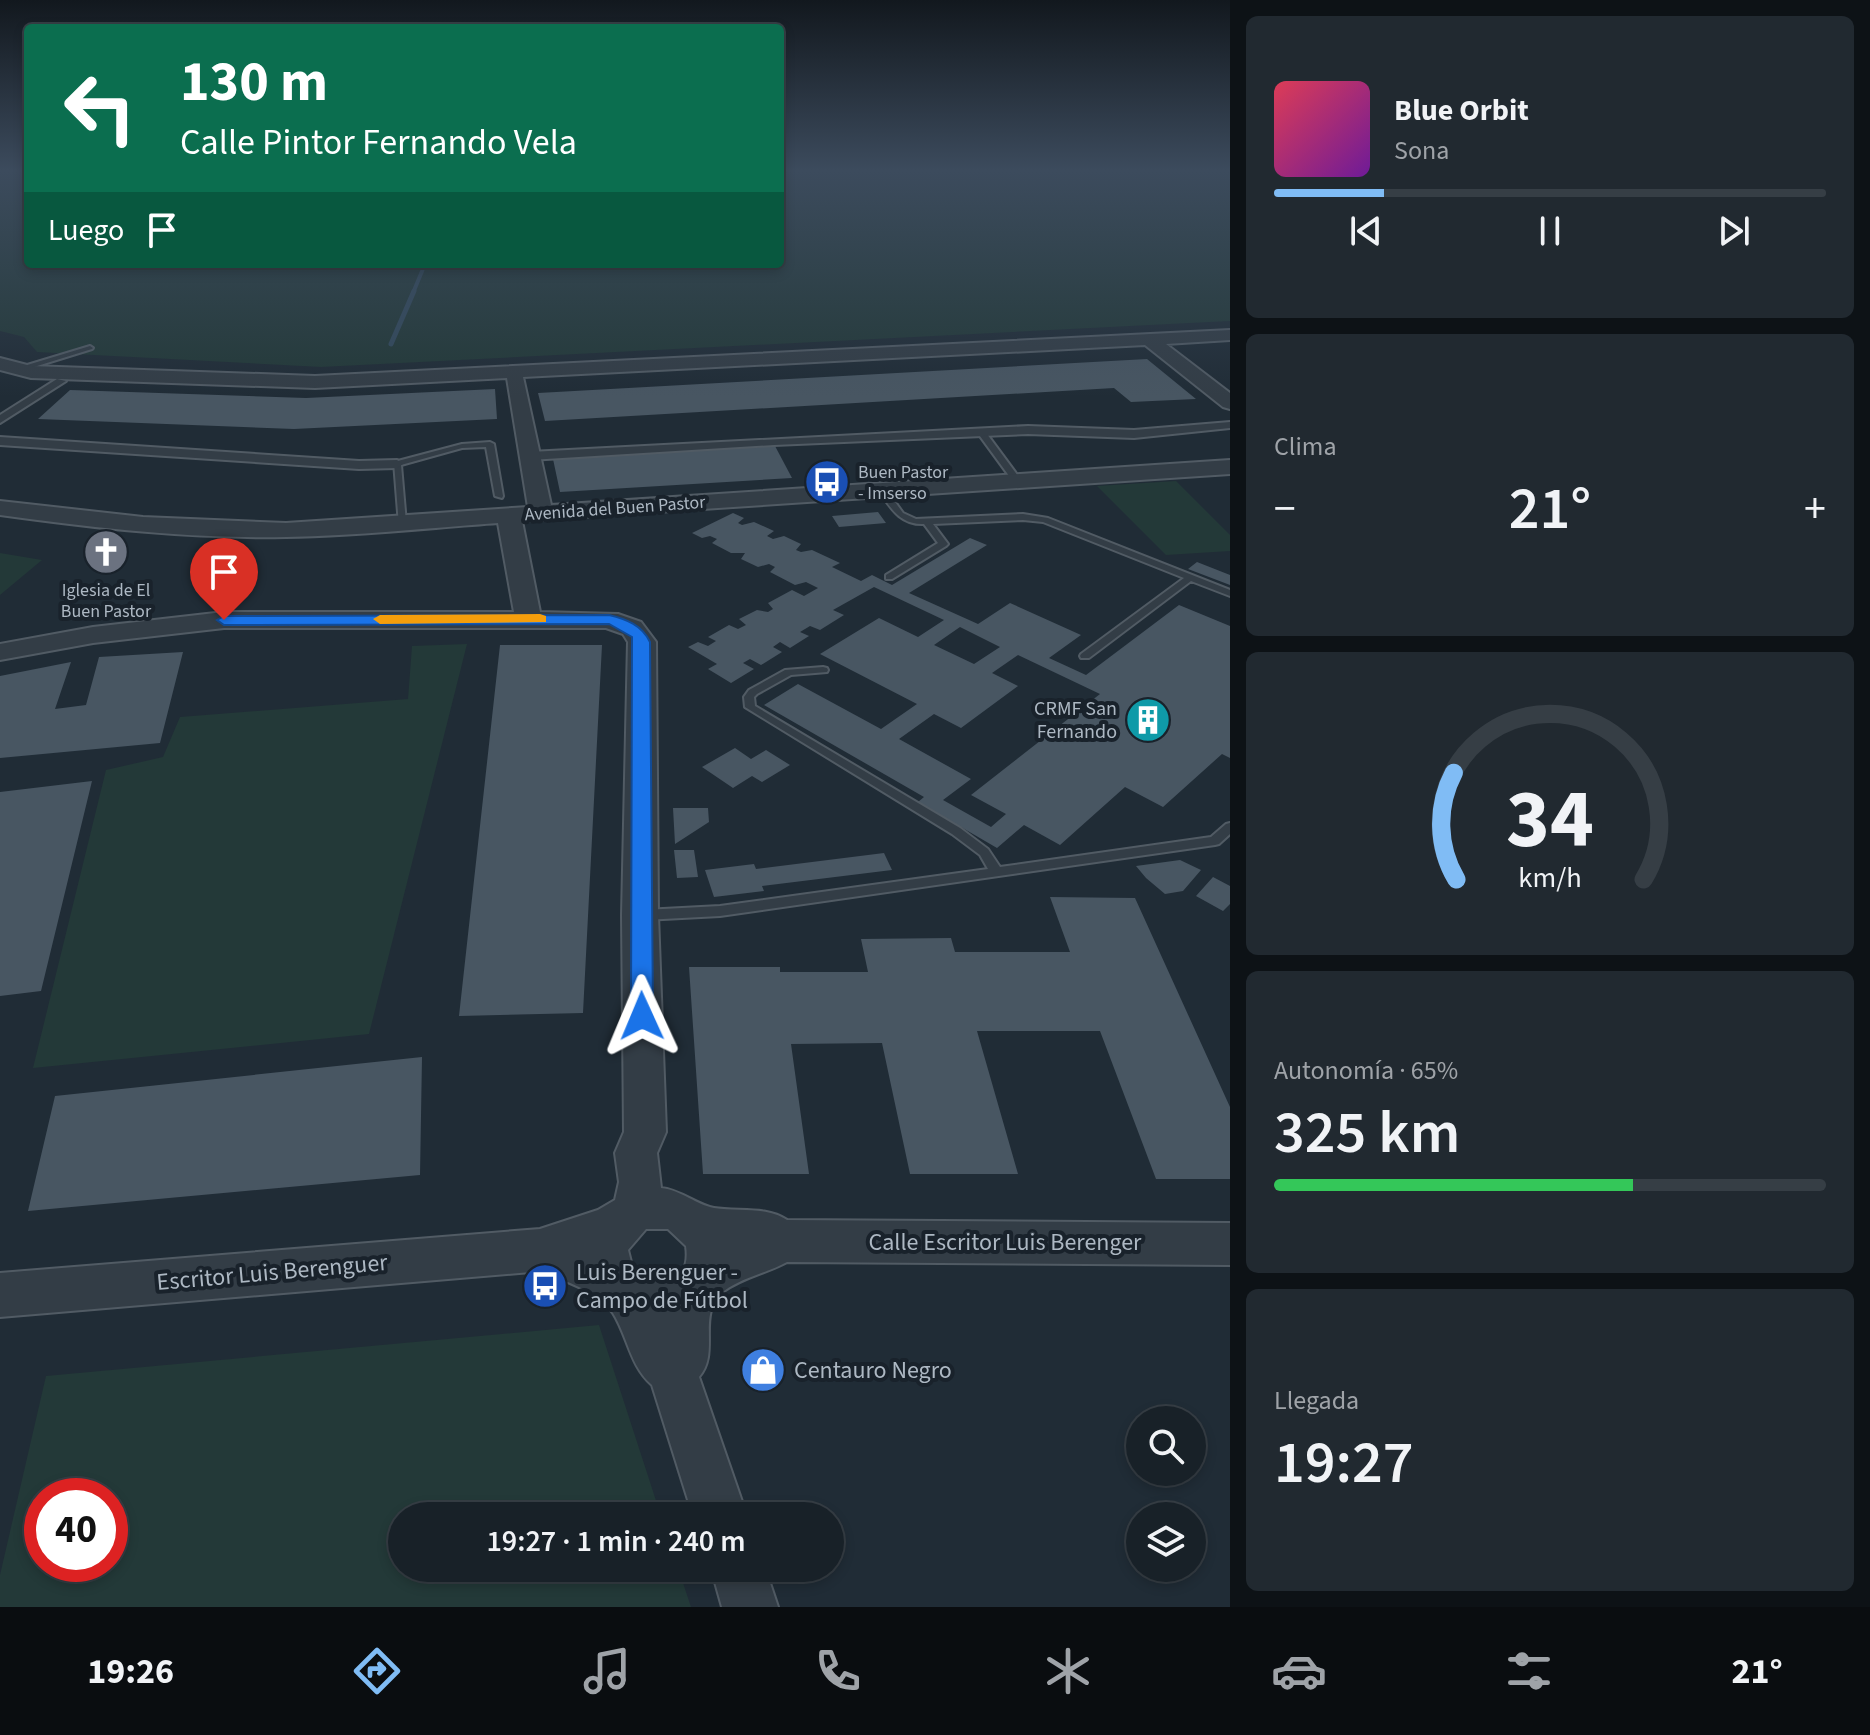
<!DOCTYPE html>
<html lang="es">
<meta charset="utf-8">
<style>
body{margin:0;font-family:"Source Sans 3",sans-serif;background:#212930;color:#f1f3f6;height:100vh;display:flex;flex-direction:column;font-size:30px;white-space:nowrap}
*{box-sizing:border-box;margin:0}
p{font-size:26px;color:#9fa3a8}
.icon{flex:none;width:44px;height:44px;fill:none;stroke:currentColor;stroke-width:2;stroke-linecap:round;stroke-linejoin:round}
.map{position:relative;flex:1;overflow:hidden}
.sheet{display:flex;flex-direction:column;gap:16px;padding:16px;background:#0d1216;width:640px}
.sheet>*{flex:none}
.top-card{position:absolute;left:24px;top:24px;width:760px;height:244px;border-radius:8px;box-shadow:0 4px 12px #0003,0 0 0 2px #363e45;background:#0b6e4f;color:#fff;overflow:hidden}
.fabs{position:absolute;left:1126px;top:1406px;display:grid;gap:16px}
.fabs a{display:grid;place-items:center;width:80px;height:80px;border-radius:50%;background:#182128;box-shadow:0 4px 12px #0003,0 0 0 2px #363e45;font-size:40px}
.speed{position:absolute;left:24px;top:1478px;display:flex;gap:16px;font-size:40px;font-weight:700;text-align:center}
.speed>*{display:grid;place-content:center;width:104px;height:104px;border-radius:50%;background:#182128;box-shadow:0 4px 12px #0003,0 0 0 2px #363e45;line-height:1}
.speed .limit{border:12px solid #d22;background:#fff;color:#111}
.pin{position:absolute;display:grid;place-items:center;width:68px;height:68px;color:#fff;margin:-82px -34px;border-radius:50% 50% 50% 0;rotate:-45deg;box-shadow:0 0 8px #0007}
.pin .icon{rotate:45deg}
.me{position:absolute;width:88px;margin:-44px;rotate:359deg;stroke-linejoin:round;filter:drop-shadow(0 0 6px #0008)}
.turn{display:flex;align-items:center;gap:28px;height:168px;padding:0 24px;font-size:36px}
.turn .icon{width:104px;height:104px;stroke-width:2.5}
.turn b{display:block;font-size:56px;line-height:68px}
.then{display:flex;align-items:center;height:76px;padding:0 24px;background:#0003;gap:16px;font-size:30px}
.big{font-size:60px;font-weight:600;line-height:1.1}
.sheet .card{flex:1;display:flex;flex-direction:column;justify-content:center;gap:12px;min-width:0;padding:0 28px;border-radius:12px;background:#212930}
.sheet .dial{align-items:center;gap:0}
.dial svg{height:208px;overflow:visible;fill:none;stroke:#363e45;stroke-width:7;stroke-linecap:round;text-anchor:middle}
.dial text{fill:#f1f3f6;stroke:none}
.song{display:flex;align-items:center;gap:24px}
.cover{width:96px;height:96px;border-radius:12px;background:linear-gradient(135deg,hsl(350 70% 55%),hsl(280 70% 35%))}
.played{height:8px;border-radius:4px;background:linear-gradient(90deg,#80bcf5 20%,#363e45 20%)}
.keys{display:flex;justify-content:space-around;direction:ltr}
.heat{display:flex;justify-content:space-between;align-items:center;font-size:44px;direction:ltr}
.charge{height:12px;border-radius:6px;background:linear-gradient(90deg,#34c759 65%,#363e45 0)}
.trip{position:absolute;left:388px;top:1502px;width:456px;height:80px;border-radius:40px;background:#182128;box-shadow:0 4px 12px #0003,0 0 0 2px #363e45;font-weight:600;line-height:80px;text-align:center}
.tab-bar{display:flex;height:128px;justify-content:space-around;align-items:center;background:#0a0d10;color:#9fa3a8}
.tab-bar .icon{width:56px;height:56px}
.tab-bar .active{color:#80bcf5}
.tab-bar b{font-size:36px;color:#f1f3f6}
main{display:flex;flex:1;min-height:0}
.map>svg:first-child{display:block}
.green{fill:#233938;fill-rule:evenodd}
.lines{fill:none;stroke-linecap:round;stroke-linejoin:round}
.stream-far1{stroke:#334a5d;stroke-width:4}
.stream{stroke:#334a5d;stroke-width:5}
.building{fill:#485662;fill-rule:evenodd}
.service-casing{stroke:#515b64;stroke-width:4}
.pedestrian-casing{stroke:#515b64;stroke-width:4}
.tertiary-casing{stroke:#515b64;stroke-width:4}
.service{fill:#333d46;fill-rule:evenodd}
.pedestrian{fill:#333d46;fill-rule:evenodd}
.tertiary{fill:#333d46;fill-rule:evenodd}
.route{fill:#1a73e8;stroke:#114b97;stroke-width:2}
.slow{fill:#f59e0b}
.labels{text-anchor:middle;stroke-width:8;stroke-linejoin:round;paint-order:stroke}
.far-poi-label{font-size:18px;fill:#adb8c3;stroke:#19222b;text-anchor:start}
.far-street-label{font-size:18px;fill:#adb8c3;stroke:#19222b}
.poi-label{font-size:20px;fill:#adb8c3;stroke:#19222b;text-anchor:end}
.near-street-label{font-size:24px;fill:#adb8c3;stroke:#19222b}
.near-poi-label{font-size:24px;fill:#adb8c3;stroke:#19222b;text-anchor:start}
</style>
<main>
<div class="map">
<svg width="1230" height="1607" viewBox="0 0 1230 1607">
<rect width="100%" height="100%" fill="#202c36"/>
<path class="green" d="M0,172H28V264H780V172H1230V321L321,367L37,352L24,337L0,331Z
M1176,481L1230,535V551L1166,555L1097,486Z
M0,553L42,560L0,595Z
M467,644L369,1034L33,1068L106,770L163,757L180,717L408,699L412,646Z
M599,1325L661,1516H402V1568H678L691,1607H0V1575L46,1376ZM110,1496V1564H42V1496Z"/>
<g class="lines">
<path class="stream-far1" d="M413,293L425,264"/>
<path class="stream" d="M391,344L414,291"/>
</g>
<path class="building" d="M1147,359L1196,399L1131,402L1114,388L545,421L538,393Z
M495,389L497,419L294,429L38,419L70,390L306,398Z
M775,446L792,478L560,492L553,459Z
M878,512L886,523L839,527L832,516Z
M733,513L744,518L738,523L742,525L754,522L774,531L767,536L773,539L784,536L801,544L796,550L801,552L812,550L840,563L832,567L861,581L872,575L892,585L970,538L987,545L909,593L978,624L1010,603L1081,635L1049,658L1086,675L1179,605L1230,626V758L1222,754L1163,807L1125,787L1060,845L1024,825L997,848L918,802L924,797L764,705L798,684L881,729L917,704L820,654L879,618L918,637L944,620L874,587L833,610L844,615L820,630L810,626L800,632L809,636L790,648L780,642L773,647L782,652L761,665L750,659L743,663L754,669L731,683L708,669L717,664L688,647L698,642L708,646L716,641L708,637L729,625L738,629L746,625L739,619L757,610L768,612L773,609L768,603L792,590L804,596L818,588L806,582L795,585L770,572L775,567L769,564L758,567L741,559L745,553H731L712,543L717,539L710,536L702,538L692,533ZM960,627L1000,647L974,664L934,645ZM1018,655L1100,694L971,795L1006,814L991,827L943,800L971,779L899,739L934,714L961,728L1018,686L992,673Z
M1197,562L1230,575V585L1188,569Z
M500,645H602L583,1013L459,1016Z
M183,652L160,743L0,758V676L71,662L55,709L86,705L99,657Z
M735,748L751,759L766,750L790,765L762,782L752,776L733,788L702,767Z
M92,781L41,991L0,996V792Z
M673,808H708L709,822L675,844Z
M674,850H694L698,877L677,878Z
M884,853L892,870L762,886L764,891L714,897L705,870L754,864L756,869Z
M1180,860L1201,870L1183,891L1165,894L1146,878L1136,866Z
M1213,877L1230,886V904L1223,911L1196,896Z
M1050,897L1135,898L1230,1107V1179H1156L1100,1031H977L1018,1174H910L882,1043L791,1044L809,1174H703L689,967H780V972H868L861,939L951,938L955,952H1070Z
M422,1057L420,1175L28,1211L55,1096Z"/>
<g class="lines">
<g class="service-casing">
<path id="service" d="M90,346L93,348L92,349L21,371L14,369Z
M978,430H984L1021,480V484H1015L977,432Z
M490,442L494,444L503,496L502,498L495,496L486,447L462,448L401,465L406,523L402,526L399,525L394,462L462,444Z
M879,488H885L903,513L916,519L1023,514L1048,518L1230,590V596L1191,581L1089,658H1081L1080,656L1081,654L1184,578L1043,522L1023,520L933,524L948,544L946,546L892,579H886V575L938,543L924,524C900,525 891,508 878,490Z
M823,667L827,668L828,670L827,672L791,675L757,694L754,697L755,706L960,828L988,849L1000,867L1211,837L1226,824L1230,823V834L1219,844L1215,845L720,916L644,920L639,918L637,915L639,912L644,910L720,906L988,869L980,855L952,834L745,707L744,697L749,690L785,670Z"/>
</g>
<g class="pedestrian-casing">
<path id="pedestrian" d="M57,379L66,381L0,423V415Z
M1230,422V428L1134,438L1028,434L774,445L530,460L524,456L530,452L1028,426L1134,430Z
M0,437L359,461L397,460L403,464L397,468L359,469L0,445Z"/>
</g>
<g class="tertiary-casing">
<path id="tertiary" d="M1230,330V340L1166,344L1230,393V409L1223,407L1145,345L523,377L551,505L1230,460V474L522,521L540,612L618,614L641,622L656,642L658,915L666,1132L657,1153L661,1188C681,1190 697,1205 714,1208C739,1212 766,1206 787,1220L1230,1223V1265L787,1262C767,1273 743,1277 724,1291C695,1314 721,1352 699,1377L747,1516H693L652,1385C630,1366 628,1337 613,1313C597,1290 565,1282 542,1271L0,1317V1273L540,1229L598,1210L615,1200L619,1182L615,1153L624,1132L622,915L628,642L623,634L606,628H224L93,643L0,660V644L93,627L224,612H514L498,523C428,528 356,536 286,537C190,539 94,528 0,515V501L143,517L286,523L528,507L507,378L315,388L31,378L0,370V358L31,366L315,376ZM646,1229H668L686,1246C692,1285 658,1290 633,1270L628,1250Z
M711,1568H765L778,1607H722Z"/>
</g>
<use href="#service" class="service"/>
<use href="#pedestrian" class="pedestrian"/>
<use href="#tertiary" class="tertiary"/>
</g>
<linearGradient id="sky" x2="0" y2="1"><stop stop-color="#12181e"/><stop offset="0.43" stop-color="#3c4b5d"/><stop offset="1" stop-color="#3c4b5d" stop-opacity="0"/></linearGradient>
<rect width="1230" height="397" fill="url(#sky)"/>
<path class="route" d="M609,615C626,619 642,625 650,642L653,1016L650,1022L642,1025L635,1022L631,1016L632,637L609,624L224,625L217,620L224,616Z"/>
<path class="slow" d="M540,614L546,616V622L380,624L373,619L380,615Z"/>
<defs>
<g id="bus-disc" transform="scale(2.3)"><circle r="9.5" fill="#1a4fb4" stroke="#19222b"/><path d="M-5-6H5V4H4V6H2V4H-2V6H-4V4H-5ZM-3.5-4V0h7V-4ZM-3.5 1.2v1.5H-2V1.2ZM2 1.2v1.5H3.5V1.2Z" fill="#fff"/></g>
<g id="church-disc" transform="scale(2.3)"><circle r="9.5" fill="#6b7280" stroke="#19222b"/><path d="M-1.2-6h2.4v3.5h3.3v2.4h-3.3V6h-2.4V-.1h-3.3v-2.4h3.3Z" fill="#fff"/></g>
<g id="building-disc" transform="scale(2.3)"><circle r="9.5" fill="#0f9aa8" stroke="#19222b"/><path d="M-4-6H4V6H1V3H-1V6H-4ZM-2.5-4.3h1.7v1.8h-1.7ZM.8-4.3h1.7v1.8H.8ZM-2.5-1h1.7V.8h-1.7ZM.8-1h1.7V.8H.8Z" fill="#fff"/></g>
<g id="shop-disc" transform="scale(2.3)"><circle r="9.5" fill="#3f7fe0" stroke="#19222b"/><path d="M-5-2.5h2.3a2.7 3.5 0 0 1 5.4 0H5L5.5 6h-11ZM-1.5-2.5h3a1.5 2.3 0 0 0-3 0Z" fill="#fff"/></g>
</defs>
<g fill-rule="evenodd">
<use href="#bus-disc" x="827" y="482"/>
<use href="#church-disc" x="106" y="552"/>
<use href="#building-disc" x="1148" y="720"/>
<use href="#bus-disc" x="545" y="1286"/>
<use href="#shop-disc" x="763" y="1370"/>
</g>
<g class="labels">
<g class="far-poi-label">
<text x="858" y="478">Buen Pastor<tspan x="858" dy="21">- Imserso</tspan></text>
<text x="106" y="596" text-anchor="middle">Iglesia de El<tspan x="106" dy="21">Buen Pastor</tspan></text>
</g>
<g class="far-street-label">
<text transform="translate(615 508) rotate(-4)" y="6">Avenida del Buen Pastor</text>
</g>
<g class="poi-label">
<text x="1117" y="715">CRMF San<tspan x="1117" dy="23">Fernando</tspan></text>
</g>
<g class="near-street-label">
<text x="1005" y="1250">Calle Escritor Luis Berenger</text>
<text transform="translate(272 1272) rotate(-5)" y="8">Escritor Luis Berenguer</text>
</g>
<g class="near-poi-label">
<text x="576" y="1280">Luis Berenguer -<tspan x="576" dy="28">Campo de Fútbol</tspan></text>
<text x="794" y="1378">Centauro Negro</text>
</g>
</g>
</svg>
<div class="fabs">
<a><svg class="icon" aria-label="search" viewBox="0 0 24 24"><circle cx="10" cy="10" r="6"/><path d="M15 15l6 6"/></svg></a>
<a><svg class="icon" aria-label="layers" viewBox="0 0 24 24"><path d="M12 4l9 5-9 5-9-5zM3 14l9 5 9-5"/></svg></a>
</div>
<div class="speed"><div class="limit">40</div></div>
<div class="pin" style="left:224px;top:620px;background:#d93025"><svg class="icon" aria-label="arrive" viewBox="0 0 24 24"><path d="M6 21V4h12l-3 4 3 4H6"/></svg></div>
<svg class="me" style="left:642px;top:1016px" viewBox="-20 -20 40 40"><path d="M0-17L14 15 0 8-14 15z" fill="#1a73e8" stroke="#fff" stroke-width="4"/></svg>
<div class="trip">19:27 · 1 min · 240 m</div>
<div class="top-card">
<div class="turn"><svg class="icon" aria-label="left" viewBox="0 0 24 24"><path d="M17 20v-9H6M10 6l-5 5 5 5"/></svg><div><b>130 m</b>Calle Pintor Fernando Vela</div></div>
<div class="then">Luego<svg class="icon" aria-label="arrive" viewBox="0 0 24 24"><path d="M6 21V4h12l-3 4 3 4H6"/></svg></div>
</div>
</div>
<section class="sheet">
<div class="card">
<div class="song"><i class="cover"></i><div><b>Blue Orbit</b><p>Sona</p></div></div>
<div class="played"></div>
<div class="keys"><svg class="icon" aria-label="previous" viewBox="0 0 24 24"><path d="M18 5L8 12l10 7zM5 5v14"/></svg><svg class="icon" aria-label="pause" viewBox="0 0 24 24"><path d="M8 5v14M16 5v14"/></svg><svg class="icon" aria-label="next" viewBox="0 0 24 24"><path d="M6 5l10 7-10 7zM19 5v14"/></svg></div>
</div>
<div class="card"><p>Clima</p>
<div class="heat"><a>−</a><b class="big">21°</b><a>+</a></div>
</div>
<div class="card dial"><svg viewBox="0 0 100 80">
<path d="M14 69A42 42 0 1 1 86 69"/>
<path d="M14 69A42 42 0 0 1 13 28" stroke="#80bcf5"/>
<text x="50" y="56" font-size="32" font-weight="700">34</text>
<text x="50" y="72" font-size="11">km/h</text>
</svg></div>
<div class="card"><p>Autonomía · 65%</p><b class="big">325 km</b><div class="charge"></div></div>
<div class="card"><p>Llegada</p><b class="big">19:27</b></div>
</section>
</main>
<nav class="tab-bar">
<b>19:26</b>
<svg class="icon active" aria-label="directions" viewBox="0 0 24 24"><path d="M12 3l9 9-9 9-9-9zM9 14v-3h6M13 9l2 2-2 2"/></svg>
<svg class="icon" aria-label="music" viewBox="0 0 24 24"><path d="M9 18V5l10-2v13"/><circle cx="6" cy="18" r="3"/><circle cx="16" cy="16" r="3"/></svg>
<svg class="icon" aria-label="phone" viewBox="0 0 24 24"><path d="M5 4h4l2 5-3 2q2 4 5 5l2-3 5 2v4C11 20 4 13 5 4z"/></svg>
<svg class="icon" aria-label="climate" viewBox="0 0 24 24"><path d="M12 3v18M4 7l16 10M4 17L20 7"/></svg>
<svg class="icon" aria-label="car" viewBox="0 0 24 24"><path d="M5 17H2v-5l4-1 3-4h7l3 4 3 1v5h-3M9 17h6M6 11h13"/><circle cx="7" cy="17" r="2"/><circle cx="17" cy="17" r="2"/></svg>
<svg class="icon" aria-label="filters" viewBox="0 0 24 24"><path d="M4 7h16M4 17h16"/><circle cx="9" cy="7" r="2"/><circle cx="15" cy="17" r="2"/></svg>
<b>21°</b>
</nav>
